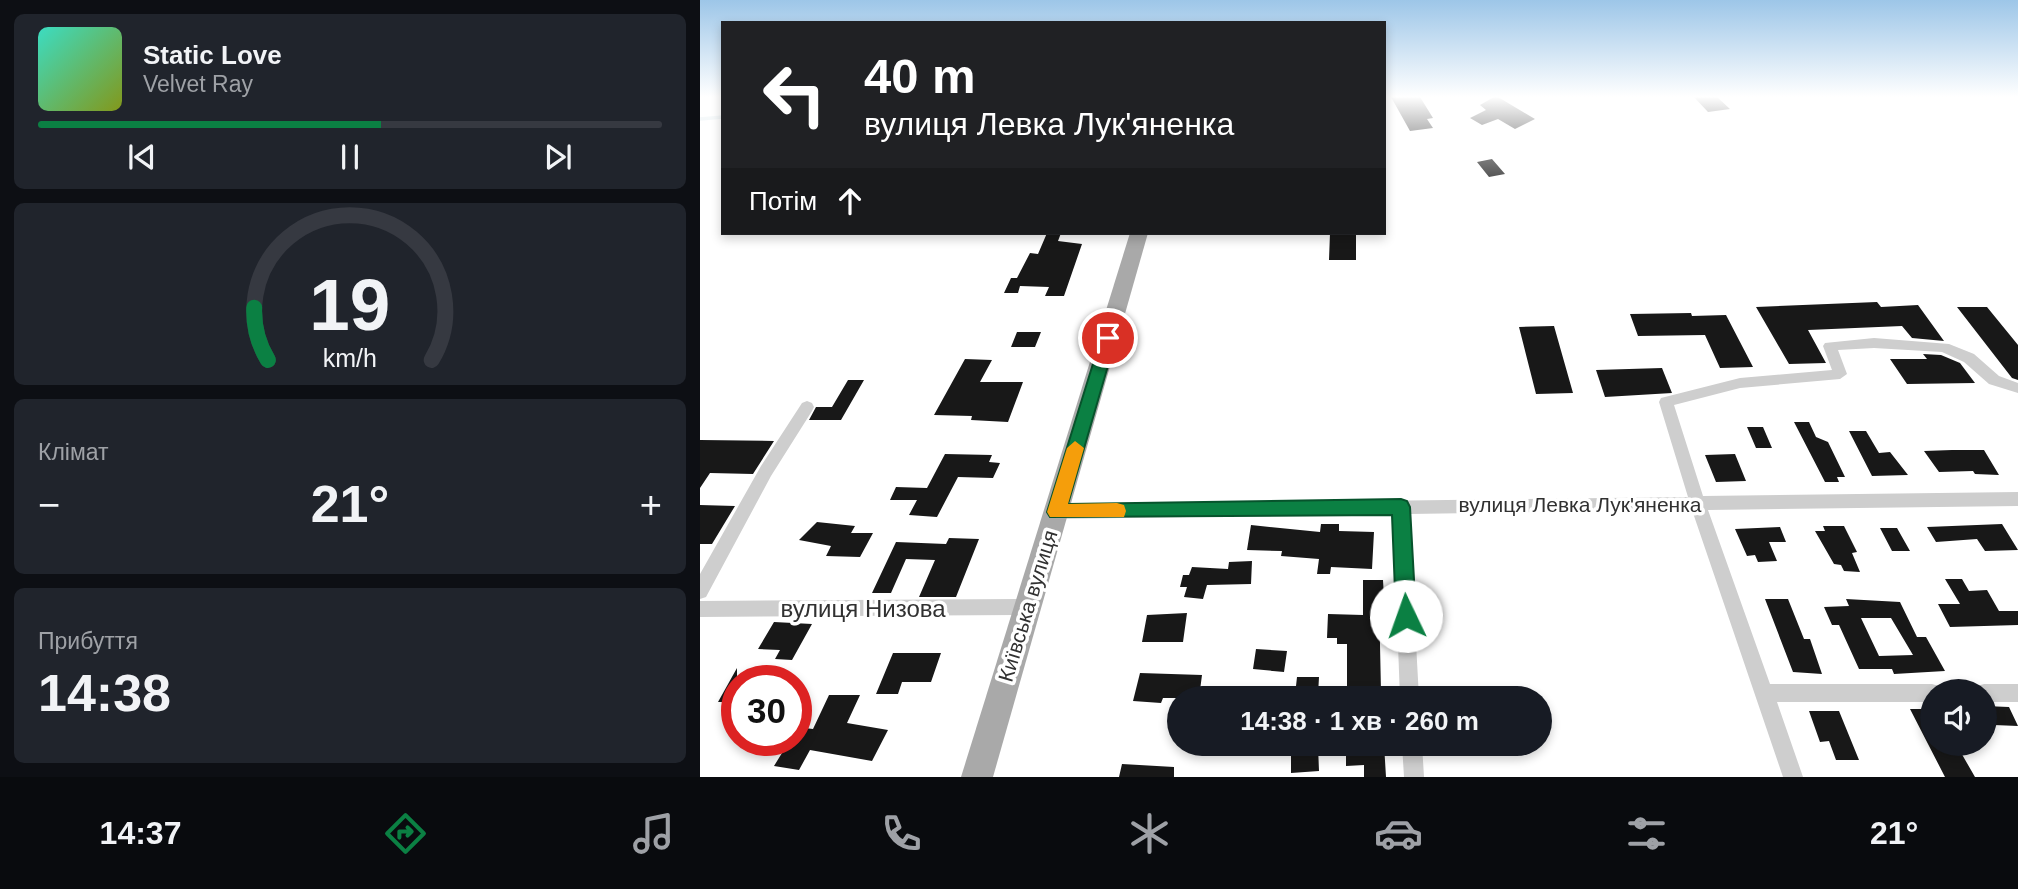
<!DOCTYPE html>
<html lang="uk">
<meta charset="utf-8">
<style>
body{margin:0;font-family:Arial,sans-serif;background:#20242c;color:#f1f3f6;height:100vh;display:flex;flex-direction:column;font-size:26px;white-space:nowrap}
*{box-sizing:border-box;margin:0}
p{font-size:23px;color:#9ea1a6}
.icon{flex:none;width:38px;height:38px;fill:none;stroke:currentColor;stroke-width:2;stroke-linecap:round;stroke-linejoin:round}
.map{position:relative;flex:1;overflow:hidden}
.drawer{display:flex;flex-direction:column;gap:14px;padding:14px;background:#0d0f14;width:700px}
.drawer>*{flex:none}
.hud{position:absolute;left:21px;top:21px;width:665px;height:214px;border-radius:0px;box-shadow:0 4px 10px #0003;background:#202124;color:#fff;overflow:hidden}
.buttons{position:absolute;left:1220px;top:679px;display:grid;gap:14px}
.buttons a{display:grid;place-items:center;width:77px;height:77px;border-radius:50%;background:#171b24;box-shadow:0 4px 10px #0003;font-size:35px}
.speed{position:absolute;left:21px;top:665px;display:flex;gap:14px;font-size:35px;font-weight:700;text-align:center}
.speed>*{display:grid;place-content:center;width:91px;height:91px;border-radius:50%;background:#171b24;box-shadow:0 4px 10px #0003;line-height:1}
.speed .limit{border:10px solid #d22;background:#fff;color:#111}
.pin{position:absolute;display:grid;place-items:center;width:60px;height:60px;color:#fff;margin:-30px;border:4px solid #fff;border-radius:50%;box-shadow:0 2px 7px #0007}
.me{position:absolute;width:77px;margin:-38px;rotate:357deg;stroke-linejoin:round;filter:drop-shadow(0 0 5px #0008)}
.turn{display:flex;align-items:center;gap:24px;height:147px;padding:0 28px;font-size:32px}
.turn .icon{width:91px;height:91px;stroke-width:2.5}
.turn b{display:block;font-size:49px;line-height:60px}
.then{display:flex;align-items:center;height:66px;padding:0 28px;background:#0003;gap:14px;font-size:26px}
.big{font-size:52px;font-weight:700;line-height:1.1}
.drawer .card{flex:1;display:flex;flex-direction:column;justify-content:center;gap:10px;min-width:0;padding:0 24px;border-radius:10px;background:#20242c}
.drawer .dial{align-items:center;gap:0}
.dial svg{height:182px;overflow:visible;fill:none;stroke:#363941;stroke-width:7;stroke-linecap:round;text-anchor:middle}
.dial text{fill:#f1f3f6;stroke:none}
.song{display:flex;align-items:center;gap:21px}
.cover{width:84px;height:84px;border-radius:10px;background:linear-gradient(135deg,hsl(170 70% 55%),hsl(70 70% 35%))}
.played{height:7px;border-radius:4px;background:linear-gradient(90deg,#0b8043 55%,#363941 55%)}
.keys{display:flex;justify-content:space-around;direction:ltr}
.heat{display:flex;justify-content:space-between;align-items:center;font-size:38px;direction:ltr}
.trip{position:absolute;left:467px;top:686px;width:385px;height:70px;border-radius:35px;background:#171b24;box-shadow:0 4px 10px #0003;font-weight:700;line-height:70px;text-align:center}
.tab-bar{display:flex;height:112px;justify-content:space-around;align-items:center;background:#090b0e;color:#9ea1a6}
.tab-bar .icon{width:49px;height:49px}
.tab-bar .active{color:#0b8043}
.tab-bar b{font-size:32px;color:#f1f3f6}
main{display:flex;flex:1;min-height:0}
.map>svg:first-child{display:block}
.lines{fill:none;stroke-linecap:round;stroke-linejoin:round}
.stream{stroke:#cde0e7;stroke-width:3.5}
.building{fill:#181818;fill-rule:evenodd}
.minor{fill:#cecece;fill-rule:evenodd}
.primary{fill:#a9a9a9;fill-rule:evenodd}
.route{fill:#0b8043;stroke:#07532c;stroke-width:2}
.slow{fill:#f59e0b}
.labels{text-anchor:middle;stroke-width:7;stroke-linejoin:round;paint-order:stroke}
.street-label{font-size:21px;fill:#313131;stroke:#fff}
.near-street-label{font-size:24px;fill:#313131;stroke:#fff}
</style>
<main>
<section class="drawer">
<div class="card">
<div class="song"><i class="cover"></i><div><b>Static Love</b><p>Velvet Ray</p></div></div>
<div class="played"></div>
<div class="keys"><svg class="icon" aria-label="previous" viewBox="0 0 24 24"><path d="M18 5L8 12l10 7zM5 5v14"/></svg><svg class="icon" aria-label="pause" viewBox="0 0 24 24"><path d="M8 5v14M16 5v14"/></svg><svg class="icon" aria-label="next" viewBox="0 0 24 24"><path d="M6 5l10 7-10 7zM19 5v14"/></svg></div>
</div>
<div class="card dial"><svg viewBox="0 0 100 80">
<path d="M14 69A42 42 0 1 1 86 69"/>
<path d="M14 69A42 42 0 0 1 8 46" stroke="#0b8043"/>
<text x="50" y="56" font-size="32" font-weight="700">19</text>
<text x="50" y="72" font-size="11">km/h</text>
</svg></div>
<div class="card"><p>Клімат</p>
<div class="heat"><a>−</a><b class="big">21°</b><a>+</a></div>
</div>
<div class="card"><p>Прибуття</p><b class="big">14:38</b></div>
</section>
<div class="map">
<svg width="1318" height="777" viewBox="0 0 1318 777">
<rect width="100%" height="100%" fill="#fff"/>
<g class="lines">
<path class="stream" d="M0,119L23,117"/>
</g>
<path class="building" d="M691,97H720L733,118L727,119L733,128L710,131Z
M794,97H798L835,119L815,129L798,119L782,125L770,118L786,110L780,105Z
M994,97H1017L1030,109L1008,112Z
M792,159L805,174L789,177L777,162Z
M347,233H361L358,241L382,244L364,296H345L349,287L320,286L318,293H304L311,278H317L330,253L338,254Z
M630,233H656V260H629Z
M1177,302L1181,307L1218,305L1244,341L1212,338L1202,326L1108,330L1126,363L1089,364L1056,307Z
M1257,307H1287L1318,345V380L1312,378Z
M991,313L992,316L1026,315L1053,367L1020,368L1005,335L938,336L930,314Z
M854,326L873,393L836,394L819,327Z
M317,332H341L335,347H311Z
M1223,354L1241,355L1260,363L1275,383L1207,384L1190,359H1227Z
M265,359L292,360L280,382H323L308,422L271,420L272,416L234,415Z
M962,368L972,393L905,397L896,370Z
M148,380H164L141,420H109L116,407H132Z
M1094,422H1109L1116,437L1128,442L1145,477H1137L1139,482H1125Z
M1047,427H1063L1072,448H1056Z
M1149,431H1166L1179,453L1190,452L1208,475L1172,476Z
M0,440L74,441L53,474L10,473L0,488Z
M1252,450H1284L1299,475L1275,474L1273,471L1239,472L1224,451Z
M245,454L292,455L289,462L300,463L293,478L258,477L237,517L209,515L217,500H190L196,487L227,488Z
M1035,454L1046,481L1016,482L1005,455Z
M0,505L35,506L12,544H0Z
M117,522L155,526L151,533H173L160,557L126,556L131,546L99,540Z
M621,524H639V531L674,532L672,569L631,567L630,574H617L619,559L581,556L582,551L547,550L551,525L620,532Z
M1302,524L1318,550L1285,551L1277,539L1236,542L1227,527Z
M1123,526H1144L1157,552L1152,553L1160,572L1144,571L1141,565L1134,564L1115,531H1125Z
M1080,527L1086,542H1069L1077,561L1058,562L1055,555L1047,556L1035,529Z
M1180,528H1197L1210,551H1192Z
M249,538L279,539L256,597H219L235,560L206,559L191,593H172L196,542L246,544Z
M552,561L551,584L507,585L503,599L484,597L487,587H480L483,575H489L492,567L528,569L529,562Z
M1245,579H1262L1269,591L1287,590L1299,611H1318V625L1250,627L1238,604H1260Z
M663,580H683L684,597H679L681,692L647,693V644H637V638H627L628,614L663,615Z
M1065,599H1088L1104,639H1110L1122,674L1093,672Z
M1146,599L1200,602L1217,637H1226L1245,671L1194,674L1192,669H1159L1139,625H1132L1124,607L1149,606ZM1161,618H1191L1213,655L1179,656Z
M487,613L483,642H442L447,615Z
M74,622L112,624L92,660L75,659L80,650L58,649Z
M556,649L587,651L584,672L553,669Z
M193,653H241L231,682H202L198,694H176Z
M37,668V702H18Z
M440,673L502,675L499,698H463L461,703L433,701Z
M597,677H619L618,695H595Z
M129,695H160L147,723L188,730L172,761L110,750L99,770L74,766L90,740H96V727L113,729Z
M1284,706L1309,707L1318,726L1294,725Z
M1210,709H1232V744H1256L1275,777H1245Z
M1109,711H1139L1159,760H1136L1129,741L1120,742Z
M646,744H684L686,777H664V765L646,766Z
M618,746L619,771L591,773V748Z
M422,764L474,767V777H419Z"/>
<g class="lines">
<path class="minor" d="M1174,338L1249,344L1274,354L1299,376L1318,383V393L1289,384L1264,362L1242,352L1174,348L1138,350L1147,374L1140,379L1040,388L974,405L1003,496L1318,492V506L1008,510L1070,684H1232L1239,686L1241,691H1232V702H1077L1103,777H1083L992,510L709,514L719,698H700L693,514L356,519L350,517L348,512L350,507L356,505L988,497L959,402L961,398L1040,378L1132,370L1123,346L1125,343Z
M107,401L112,403L114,407L112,411L71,476L6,597L0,599V574L61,466L102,403Z
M327,599L333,601L336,607L333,613L327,615L0,617V601Z
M1284,684H1318V702H1284V691H1275L1277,686Z
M702,744H722L724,777H704Z"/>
<path class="primary" d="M430,233H448L293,777H261Z"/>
</g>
<linearGradient id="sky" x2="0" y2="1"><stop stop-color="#9dc6e8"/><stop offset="0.47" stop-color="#fff"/><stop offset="1" stop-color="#fff" stop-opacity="0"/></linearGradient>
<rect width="1318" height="206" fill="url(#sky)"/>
<path class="route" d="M408,333L416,338L368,504L701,499L707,501L710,507L716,616L713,623L706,626L699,623L696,616L692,515L350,517L347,512L401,338Z"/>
<path class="slow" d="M375,441L384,448L368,504L417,503L424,505L426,511L424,517H350L347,512L367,448Z"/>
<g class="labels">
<g class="street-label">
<text x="880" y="512">вулиця Левка Лук'яненка</text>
<text transform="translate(328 606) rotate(-73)" y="7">Київська вулиця</text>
</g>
<g class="near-street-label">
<text x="163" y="617">вулиця Низова</text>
</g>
</g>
</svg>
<div class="buttons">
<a><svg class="icon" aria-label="sound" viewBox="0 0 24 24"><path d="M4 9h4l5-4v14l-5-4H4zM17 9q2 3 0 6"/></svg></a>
</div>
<div class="speed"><div class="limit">30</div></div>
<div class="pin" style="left:408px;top:338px;background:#d93025"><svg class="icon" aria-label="arrive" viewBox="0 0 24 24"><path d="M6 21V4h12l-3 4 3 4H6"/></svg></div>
<svg class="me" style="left:706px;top:616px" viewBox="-20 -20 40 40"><circle r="19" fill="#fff"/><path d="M0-13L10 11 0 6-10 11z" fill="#0b8043"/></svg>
<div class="trip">14:38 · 1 хв · 260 m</div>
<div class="hud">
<div class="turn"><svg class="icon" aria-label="left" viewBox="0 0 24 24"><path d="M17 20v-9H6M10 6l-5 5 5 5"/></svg><div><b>40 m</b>вулиця Левка Лук'яненка</div></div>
<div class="then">Потім<svg class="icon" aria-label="ahead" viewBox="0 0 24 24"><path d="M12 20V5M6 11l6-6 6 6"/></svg></div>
</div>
</div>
</main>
<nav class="tab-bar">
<b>14:37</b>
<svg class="icon active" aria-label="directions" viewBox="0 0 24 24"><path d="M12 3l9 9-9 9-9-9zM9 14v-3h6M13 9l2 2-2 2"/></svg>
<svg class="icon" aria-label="music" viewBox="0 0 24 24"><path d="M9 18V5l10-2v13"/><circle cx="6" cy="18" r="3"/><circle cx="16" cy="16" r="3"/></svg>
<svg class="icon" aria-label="phone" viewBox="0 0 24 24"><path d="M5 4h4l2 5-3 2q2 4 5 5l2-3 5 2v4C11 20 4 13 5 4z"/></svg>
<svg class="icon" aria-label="climate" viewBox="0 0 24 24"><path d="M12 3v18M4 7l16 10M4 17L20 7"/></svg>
<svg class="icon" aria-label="car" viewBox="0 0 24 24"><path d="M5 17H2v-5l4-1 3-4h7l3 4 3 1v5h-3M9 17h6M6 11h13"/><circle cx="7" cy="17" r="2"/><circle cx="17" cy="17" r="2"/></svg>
<svg class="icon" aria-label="filters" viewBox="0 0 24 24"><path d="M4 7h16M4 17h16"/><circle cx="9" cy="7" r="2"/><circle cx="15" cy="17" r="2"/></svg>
<b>21°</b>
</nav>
